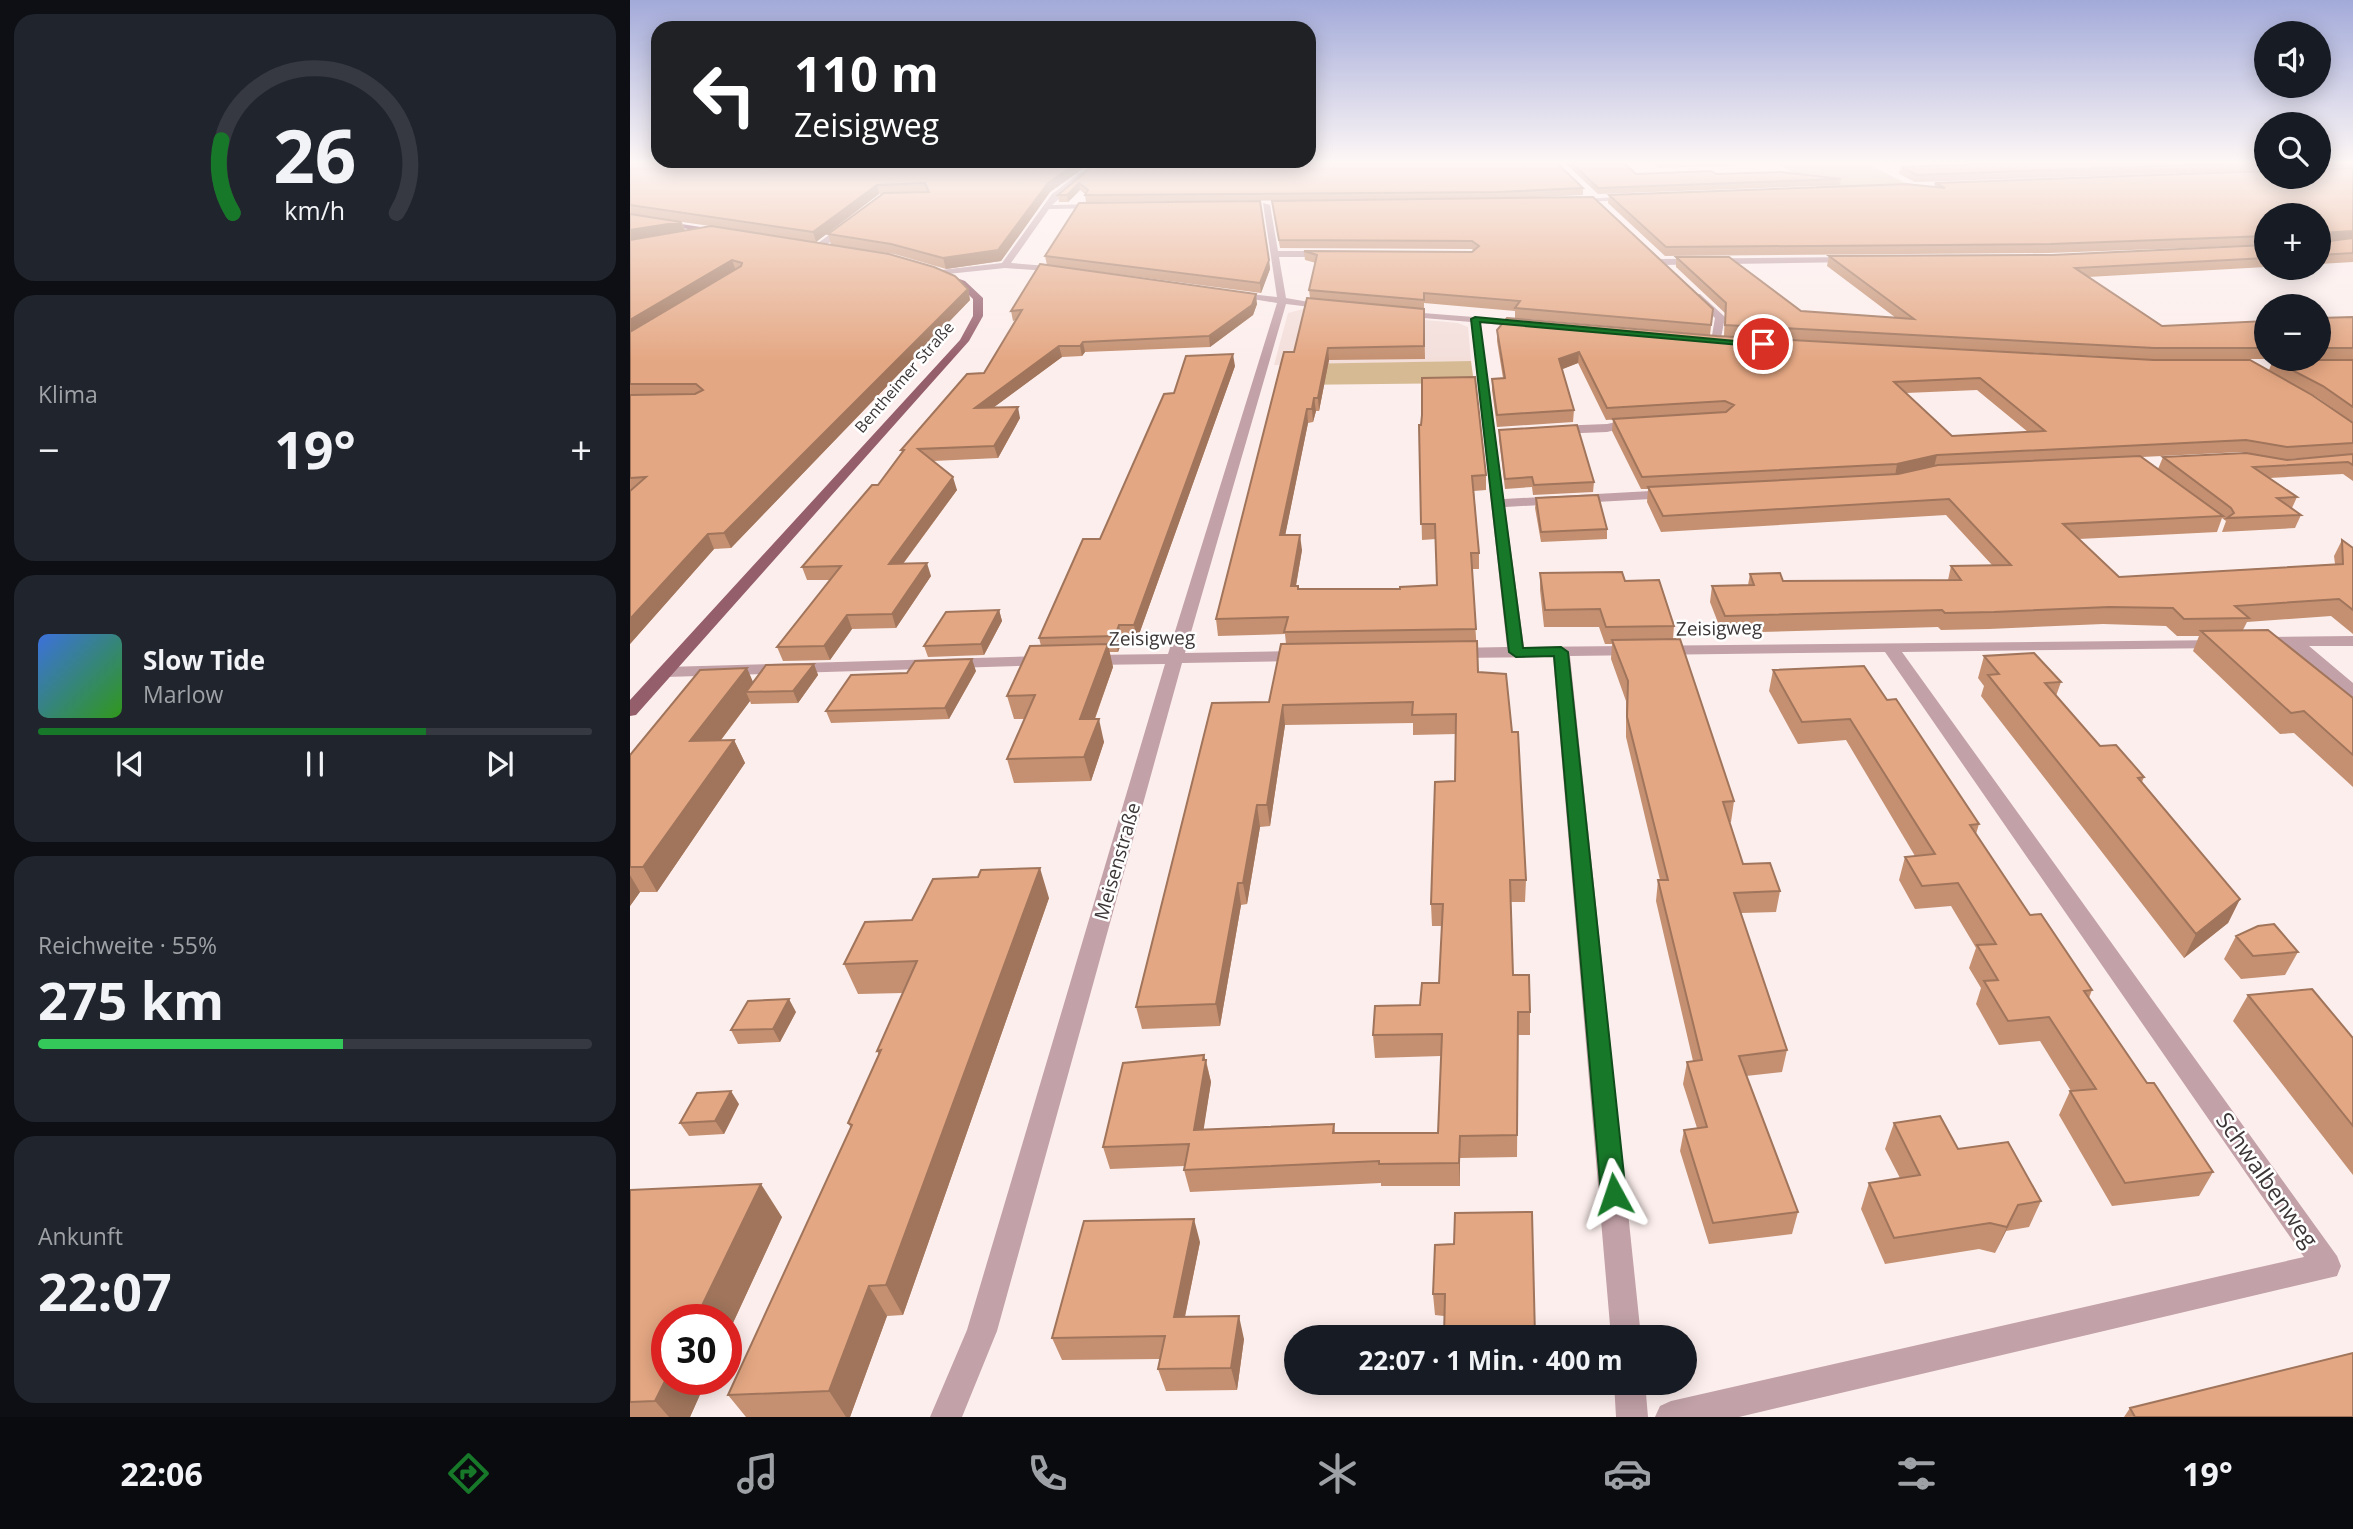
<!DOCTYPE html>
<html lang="de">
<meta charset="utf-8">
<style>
body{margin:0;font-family:"Open Sans",sans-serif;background:#20242c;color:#f1f3f6;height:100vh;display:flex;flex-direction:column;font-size:26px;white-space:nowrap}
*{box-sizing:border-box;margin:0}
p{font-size:23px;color:#9ea1a6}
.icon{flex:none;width:38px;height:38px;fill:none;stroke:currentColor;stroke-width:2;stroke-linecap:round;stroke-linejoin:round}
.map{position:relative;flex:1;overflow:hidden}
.panel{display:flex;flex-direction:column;gap:14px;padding:14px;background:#0d0f14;width:630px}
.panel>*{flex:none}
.guide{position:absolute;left:21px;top:21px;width:665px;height:147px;border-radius:21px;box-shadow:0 4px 18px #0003;background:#202124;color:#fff;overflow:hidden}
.buttons{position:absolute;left:1624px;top:21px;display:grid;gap:14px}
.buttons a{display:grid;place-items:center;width:77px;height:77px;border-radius:50%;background:#171b24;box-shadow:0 4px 18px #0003;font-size:35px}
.speed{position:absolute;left:21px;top:1304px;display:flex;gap:14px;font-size:35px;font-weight:700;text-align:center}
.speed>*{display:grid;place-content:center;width:91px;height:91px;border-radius:50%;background:#171b24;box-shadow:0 4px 18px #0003;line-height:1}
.speed .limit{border:10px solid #d22;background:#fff;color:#111}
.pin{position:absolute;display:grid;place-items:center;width:60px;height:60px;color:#fff;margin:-30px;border:4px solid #fff;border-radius:50%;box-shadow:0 2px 7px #0007}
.me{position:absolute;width:77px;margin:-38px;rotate:355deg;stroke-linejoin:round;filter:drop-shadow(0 0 5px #0008)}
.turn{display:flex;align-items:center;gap:24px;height:147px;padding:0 28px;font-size:32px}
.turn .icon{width:91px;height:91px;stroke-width:2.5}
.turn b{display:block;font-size:49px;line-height:60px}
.big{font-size:52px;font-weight:700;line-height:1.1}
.panel .tile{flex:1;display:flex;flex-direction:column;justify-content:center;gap:10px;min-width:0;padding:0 24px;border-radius:21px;background:#20242c}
.panel .dial{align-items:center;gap:0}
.dial svg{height:182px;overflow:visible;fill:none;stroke:#363941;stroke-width:7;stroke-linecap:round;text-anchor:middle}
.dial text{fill:#f1f3f6;stroke:none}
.song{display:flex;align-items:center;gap:21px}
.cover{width:84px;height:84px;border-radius:10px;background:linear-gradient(135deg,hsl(220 70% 55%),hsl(110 70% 35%))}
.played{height:7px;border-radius:4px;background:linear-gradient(90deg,#177829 70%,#363941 70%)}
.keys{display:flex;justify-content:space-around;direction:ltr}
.heat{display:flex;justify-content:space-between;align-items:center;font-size:38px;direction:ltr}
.charge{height:10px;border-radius:5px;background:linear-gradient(90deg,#34c759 55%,#363941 0)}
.trip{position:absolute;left:654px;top:1325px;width:413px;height:70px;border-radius:35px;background:#171b24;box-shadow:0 4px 18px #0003;font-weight:700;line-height:70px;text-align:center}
.tab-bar{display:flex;height:112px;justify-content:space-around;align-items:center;background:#090b0e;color:#9ea1a6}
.tab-bar .icon{width:49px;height:49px}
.tab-bar .on{color:#177829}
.tab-bar b{font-size:32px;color:#f1f3f6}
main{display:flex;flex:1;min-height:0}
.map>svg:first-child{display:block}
.built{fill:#f3deda}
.green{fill:#d6ba94}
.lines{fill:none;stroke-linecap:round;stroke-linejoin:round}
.minor{fill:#c2a1a8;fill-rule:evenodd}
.major{fill:#955e6b;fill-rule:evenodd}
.wall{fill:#c49071;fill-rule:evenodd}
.shaded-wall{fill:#a0755c}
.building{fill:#e4a783;stroke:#a0755c;stroke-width:2;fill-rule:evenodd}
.route{fill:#177829;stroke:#0f4e1b;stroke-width:2}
.labels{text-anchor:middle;stroke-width:5;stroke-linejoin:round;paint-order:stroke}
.far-street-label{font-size:16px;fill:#3c3636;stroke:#fff}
.street-label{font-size:19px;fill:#3c3636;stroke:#fff}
.near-street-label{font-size:23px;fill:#3c3636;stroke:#fff}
</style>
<main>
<section class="panel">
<div class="tile dial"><svg viewBox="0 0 100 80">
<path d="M14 69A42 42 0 1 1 86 69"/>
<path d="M14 69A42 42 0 0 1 9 37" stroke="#177829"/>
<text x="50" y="56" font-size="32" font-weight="700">26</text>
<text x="50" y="72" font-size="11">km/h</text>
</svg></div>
<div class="tile"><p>Klima</p>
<div class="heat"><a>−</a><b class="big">19°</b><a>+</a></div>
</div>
<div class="tile">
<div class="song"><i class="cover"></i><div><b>Slow Tide</b><p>Marlow</p></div></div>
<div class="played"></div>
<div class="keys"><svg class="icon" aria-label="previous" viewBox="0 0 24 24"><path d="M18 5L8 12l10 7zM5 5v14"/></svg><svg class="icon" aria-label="pause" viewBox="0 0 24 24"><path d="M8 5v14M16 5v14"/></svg><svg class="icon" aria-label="next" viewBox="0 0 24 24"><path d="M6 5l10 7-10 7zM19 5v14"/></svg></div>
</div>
<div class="tile"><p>Reichweite · 55%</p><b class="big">275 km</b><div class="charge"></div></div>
<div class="tile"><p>Ankunft</p><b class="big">22:07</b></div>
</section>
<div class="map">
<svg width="1723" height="1417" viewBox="0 0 1723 1417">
<rect width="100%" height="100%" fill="#fceeec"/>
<path class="built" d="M673,309L828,323L838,327L841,361L644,365L658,313Z"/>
<path class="green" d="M1021,163H1236L1281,186L1189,188L1149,164L1028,168Z
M841,361L844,383L659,385L663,364Z"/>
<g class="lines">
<path class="minor" d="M463,163H470L422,205L469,204L472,208L419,209L381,263L430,267L433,272L375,268L308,275L311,270L372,263L422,194Z
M1001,196L1004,200L945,202L941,200Z
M633,203L640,205L648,251H699L703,254L699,257H649L656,298L702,306L697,309L656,304L555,653L670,651L678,656L670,661L552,663L367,1331L332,1417H300L337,1330L535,664L460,665L452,660L460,655L538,654L647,303L598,295L603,292L647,297Z
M215,223L222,225L190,250H184V246Z
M1220,257L1223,262L1030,265L1026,262L1030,259Z
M1064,294H1070L1095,317L1090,343L1081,341L1085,318L1064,298Z
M767,311L895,321L900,324L895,327L850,323L874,499L1039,490L1046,494L1039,498L875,507L894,647L1596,640L1598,643L1596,646L1590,648L1272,652L1707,1256L1711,1266L1707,1276L1109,1417H1025L1030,1406L1041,1401L1674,1257L1255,652L940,656L1011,1337H981L923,657L824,658L816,653L824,648L877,647L841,322L770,316L767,315Z
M1006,418L1010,420V424L977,432L926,434L920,430L926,426L977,424Z
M1723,636V646H1679L1723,683V697L1717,696L1660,647H1632L1624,642L1632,637Z
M414,656L420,657L422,661L420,665L36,677L28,672L36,667Z
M984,1382H1015L1018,1417H986Z"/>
<path class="major" d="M0,216L90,230L94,232L90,234L0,220Z
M307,271L335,281L353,298V316L339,341L6,715L0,716V700L330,340L343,316V299L329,285L307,275Z"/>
</g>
<path class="wall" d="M0,163H461L420,192L371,261L316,269L264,254L201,245L198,234L254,194H249L186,242L338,289L340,300L101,548L84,549L0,644ZM52,222L80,226L55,230Z
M466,163L953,188V195L879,198L1083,309L1080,335L885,318V311L794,303L795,359L699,360L689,411H686L683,422L678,423L655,535L672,550L666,586H668L669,589H770L807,585L806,539L792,540L789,425L856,475V490L844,491L849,553V569H842L848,672L896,880L895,902H881L883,975L900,1012V1035H888L887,1157L830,1158V1186H751V1183L560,1192L554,1170V1166L480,1169L473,1147L575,1060H576L581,1082L573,1130L704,1124L705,1133H808L811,1056L745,1058L743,1035L790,1005L809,983L812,926H802L801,904L825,781L826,734L783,735V723L655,725L640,826L630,827L617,904L611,905L590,1026L512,1029L506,1007L639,702L656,644L655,634L588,636L586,619L680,298L679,290L686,263L675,260L674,251L842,252L843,250L842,249L650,248L642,201L810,199L456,202L455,195V194L450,190L438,202H429L428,195Z
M935,163H994L1006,174H1086L1211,179L1210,185L968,194Z
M1371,163H1636V170L1285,182L1269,174L1271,167Z
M1689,163H1723V167H1690L1692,169L1723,168V262L1689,264V215H1636V267L1458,277L1532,326L1636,321V359H1689V318L1723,317V359H1521L1639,370L1643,360H1723V481L1713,474L1640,478L1667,497L1662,508L1671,515L1665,528L1592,532L1596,521L1592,518L1587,532L1449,539L1489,577L1705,564L1704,556L1712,540L1723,548V634L1701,616L1617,622L1613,630L1723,698V787L1664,733L1650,734L1563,651L1569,636H1547L1536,626L1473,624L1359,629L1311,630L1308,627L1092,633L1080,602L1082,586L1118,585L1120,574L1153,581L1318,580L1321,566L1362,565L1316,515L1031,532L1017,502L1018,489H1011L982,431L983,419L1006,418L976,420L948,363L932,369L944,410L943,422L867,427L862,390V379L873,378L867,341V330L1087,336L1503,358L1094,336L1095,313L1046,267V257L1171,311L1266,318L1197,266L1199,256L1422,255L1636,245L1419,253L1035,256L978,203L979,195L1304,187L1305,183L1636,171ZM1347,390L1398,432L1322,436L1276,393ZM1678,392L1688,398L1718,419ZM1611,452L1616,453L1533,457L1528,469L1512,457ZM1689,457L1657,460L1653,459H1659Z
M415,256L639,260L640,269L631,293L417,265Z
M627,304L623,315L580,347L455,352L452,356L432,357L364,407L390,418L368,458L303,461L327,490L273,564L301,576L266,628L222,629L200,660L153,661L147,647L200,580H177L172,567L248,485L272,452L271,450L354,373L386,320L383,321L381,311Z
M605,366L507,640L492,641L488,652H479L483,667L465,719L474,742L461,781L384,783L377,759L395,719H384L377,696L411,646L409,638L470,539L544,393Z
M869,430L964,482L963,492L903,495L902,487L875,489L869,439Z
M906,498L977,529V539L911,542L905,508Z
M910,573L995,581L1044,626L1043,639L1104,801L1101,822H1100L1113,864L1150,891L1146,912L1111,913L1157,1050L1152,1072L1116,1076L1168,1212L1162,1234L1079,1244L1050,1151L1054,1130L1067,1128L1053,1084L1057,1062L1063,1061L1026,901L1028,880H1030L996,737V701L981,659L982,644H975L969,627H914L910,590Z
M369,610L372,621L354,655L298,657L294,646Z
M1354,656L1431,682L1426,696L1470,746L1514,777L1512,782L1610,899L1598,923L1554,958L1351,696L1354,686L1348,678Z
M184,664L188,675L168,703L121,704L120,701L91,740H104L115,763L27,892H10L0,906V755L123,682Z
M1143,670L1257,700L1349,824L1346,834L1400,915L1462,990L1459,998L1517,1083L1583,1172L1569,1196L1482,1206L1429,1115L1440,1091H1441L1410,1041L1369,1045L1346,1004L1351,988L1339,968L1346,948L1321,906L1285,909L1269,880L1275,857L1285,856L1216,740L1168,744L1139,691Z
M346,671L319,719L201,723L196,711Z
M419,898L273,1315L257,1316L220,1417H116L98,1395L221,1128L218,1123L249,1055L247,1051L273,993L228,994L214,964L282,920Z
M1606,936L1668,952L1655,975L1611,979L1594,959Z
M1618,995L1723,1038V1175L1603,1021Z
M166,1012L150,1042L108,1044L101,1030Z
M109,1104L94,1134L59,1136L50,1123Z
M1264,1123L1328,1149L1411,1201L1399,1227L1376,1231L1365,1253L1349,1249L1255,1264L1231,1209L1239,1183L1270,1178L1255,1149Z
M0,1190L152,1217L96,1338V1320L37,1379H77L60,1417H0Z
M570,1242L555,1317L614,1339L607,1390L536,1391L528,1369L530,1359L432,1360L422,1338Z
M805,1245L905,1337L814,1316L805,1315L803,1294Z
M814,1382H905V1386L814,1387Z
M1500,1408L1723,1417H1494Z"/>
<path class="shaded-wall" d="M447,163H461L420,192L371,261L316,269L313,258Z
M449,183L450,190L438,202L437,195Z
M247,185L249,194L186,242L183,232Z
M51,222L55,231L0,241V230Z
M1723,231V239L1689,242L1691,233Z
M102,260L106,271L0,335V320Z
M639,260L640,269L631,293L630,283Z
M338,289L340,300L101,548L94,533Z
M626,294L627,304L623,315L580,347L579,336Z
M453,342L455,352L452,356L450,346Z
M429,346L432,357L348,419L345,408Z
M698,348L699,360L689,411L688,398Z
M949,352L948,363L928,371L929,359Z
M603,354L605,366L507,640L504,625Z
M684,398L686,411L683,422L682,409Z
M388,407L390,418L368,458L364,446Z
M677,409L678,423L652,551L650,535Z
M1307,455L1304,467L1265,476L1267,464Z
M323,477L327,490L263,577L259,564Z
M78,534L84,549L0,644V619Z
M670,535L672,550L663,602L661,586Z
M297,563L301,576L266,628L262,614Z
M369,610L372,621L354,655L351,644Z
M217,615L222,629L200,660L194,646Z
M489,625L492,641L488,652L485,636Z
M478,644L483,667L456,743L450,719Z
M342,659L346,671L319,719L315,708Z
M184,664L188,675L168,703L163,691Z
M117,668L127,691L116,692L120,701L72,765L60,741Z
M653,705L655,725L640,826L637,805Z
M469,719L474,742L461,781L454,757Z
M104,740L115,763L27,892L13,867Z
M627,805L630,827L617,904L613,883Z
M410,868L419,898L273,1315L256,1285Z
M0,875L10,892L0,906Z
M608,883L611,905L590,1026L586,1004Z
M1610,899L1598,923L1554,958L1566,934Z
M159,999L166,1012L150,1042L143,1029Z
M574,1055L581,1082L570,1153L564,1130Z
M101,1091L109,1104L94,1134L85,1121Z
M830,1136V1186L829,1163Z
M131,1184L152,1217L96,1338V1320H65Z
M1388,1205L1376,1231L1365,1253L1377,1227Z
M564,1219L570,1242L550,1340L544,1317Z
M239,1286L257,1316L220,1417H216L199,1391Z
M609,1316L614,1339L607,1390L601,1368Z
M37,1377V1379H77L60,1417H39L25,1401Z"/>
<path class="building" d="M0,163H447L418,183L368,250L313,258L261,244L198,234L254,193L299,192L295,183L247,185L183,232L0,205Z
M466,163H927L953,188L867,192L455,195L458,190L449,183L437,195H428Z
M942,163H994L1006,174L1081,171L1086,174L1151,172L1211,179L968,188Z
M1371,163H1607L1287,175L1271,167Z
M1689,163H1691L1689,166L1692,169L1723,168V231L1691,233L1693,242L1723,238V253L1689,255V215H1636V236L1421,244L1036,247L979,195L1276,184L1315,188L1305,183L1636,171V177H1689Z
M963,197L1083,309L1081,325L885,308L890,301L794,293V300L679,290L687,255L674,251L842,252L849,246L842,241L649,240L642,201Z
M630,201L639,260L630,283L415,256L449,203Z
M0,214L51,222L0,230Z
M81,226L259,254L304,267L325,276L338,289L94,533L78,534L0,619V491L16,477L0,478V395L65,394L73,390L66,384H0V332L111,266L112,263L102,260L0,320V240Z
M1636,245V258L1445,268L1532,326L1636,321V348H1524L1095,325L1096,303L1046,257H1099L1171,311L1284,319L1199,256L1422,255Z
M410,264L626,294L622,305L579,336L453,342L450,346H429L345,408L388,407L364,446L288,449L323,477L259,564L297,563L262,614L217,615L194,646L147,647L211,566L172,567L242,485H248L274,450H271L337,374L354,373L392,310L381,311Z
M677,298L794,309V346L698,348L688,398H684L682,409H677L650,535H670L661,586H668V589H770V587L807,585L805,524H791L789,425H791L792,415V378L845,377L856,475L842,476L849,553H841L846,629L654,632L658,617L586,619L654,352H664Z
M1723,317V348H1689V318Z
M877,318L1087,336L1524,360H1620L1682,395L1723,423V443L1657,447L1616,440L1307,455L1267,464L1012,477L983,419L1096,412L1104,405L1095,401L977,408L949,352L929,359L944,410L867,415L862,379L875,378L867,330ZM1350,378L1415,431L1322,436L1264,382Z
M603,354L504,625H489L485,636L409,638L453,539H470L534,394L544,393L556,356Z
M1643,360H1723V407L1693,386Z
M947,425L964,482L904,485L902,477L875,479L869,430Z
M1616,453L1657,460L1723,454V465L1718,462L1623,467L1667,497L1647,498L1671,515L1597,518L1604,513L1601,508L1533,457Z
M1510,456L1593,516L1433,524L1489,577L1713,564L1712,540L1723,548V610L1709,599L1605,606L1619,618L1554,619L1543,608L1479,607L1364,612L1315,613L1312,610L1095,616L1082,586L1124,585L1120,574L1150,573L1153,581L1331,580L1321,566L1381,565L1319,499L1033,516L1018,487L1268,474L1308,465Z
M968,495L977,529L911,532L906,498Z
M992,572L995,581L1029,580L1044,626L976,627L970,609L915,610L910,573Z
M369,610L351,644L294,646L316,612Z
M1638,630L1723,698V755L1674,711L1661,713L1571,631Z
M1050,639L1104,801L1093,802L1113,864L1140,863L1150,891L1104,893L1157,1050L1109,1056L1168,1212L1083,1223L1054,1130L1077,1127L1057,1062L1072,1060L1028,880H1038L997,717L998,681L982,640Z
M847,641L848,672L876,674L882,732H888L896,880H880L883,975H899L900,1012H888L887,1135L830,1136L829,1163L749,1164V1161L554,1170L559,1144L473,1147L493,1063L574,1055L573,1060H576L564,1130L704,1124L703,1133H808L812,1034L743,1035L745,1006L790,1005L792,983H809L813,904H801L805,782L825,781L826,714L782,715L783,702L653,705L637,805H627L613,883H608L586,1004L506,1007L582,703L639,702L651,644Z
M478,644L450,719H469L454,757L377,759L405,695L377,696L400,646Z
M1404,653L1431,682L1415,683L1470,746L1486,745L1514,777L1508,778L1610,899L1566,934L1358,675L1369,674L1354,656Z
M342,659L315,708L196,711L221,675L277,673L285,661Z
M184,664L163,691L116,692L136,665Z
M1234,666L1257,700L1266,699L1349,824L1340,825L1400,915L1411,914L1462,990L1454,991L1517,1083H1524L1583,1172L1495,1183L1440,1091L1466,1089L1419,1017L1378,1021L1354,981L1368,980L1347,945L1366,944L1328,883L1292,886L1275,857L1305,854L1220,719L1172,722L1143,670Z
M117,668L60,741L104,740L13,867H0V755L70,670Z
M410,868L256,1285L239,1286L199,1391L98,1395L222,1125L218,1123L251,1050L247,1051L287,961L214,964L235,922L282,920L303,879L348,877L351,870Z
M1644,924L1668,952L1623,956L1606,936L1628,926Z
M1682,989L1723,1038V1126L1618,995Z
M159,999L143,1029L101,1030L118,1001Z
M101,1091L85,1121L50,1123L67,1093Z
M1310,1116L1328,1149L1378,1142L1411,1201L1388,1205L1377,1227L1360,1223L1264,1238L1239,1183L1290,1175L1264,1123Z
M131,1184L65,1320H37V1377L25,1401L0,1402V1190Z
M902,1212L905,1337H814L815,1294H803L805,1245L824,1244L825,1213Z
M564,1219L544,1317L609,1316L601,1368L528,1369L535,1336L422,1338L454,1221Z
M1723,1353V1417H1505L1500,1408Z"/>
<linearGradient id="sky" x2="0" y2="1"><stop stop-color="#a2aad9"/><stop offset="0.45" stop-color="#fef7f6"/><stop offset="1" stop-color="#fef7f6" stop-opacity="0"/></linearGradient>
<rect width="1723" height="361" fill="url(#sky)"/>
<path class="route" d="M845,317L1138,344L1133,347L850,322L893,648L931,647L938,652L996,1194L993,1202L984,1206L975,1202L971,1194L924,656L886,657L879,652L841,319Z"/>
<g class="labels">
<g class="far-street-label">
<text transform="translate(274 377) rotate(-49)" y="6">Bentheimer Straße</text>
</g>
<g class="street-label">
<text transform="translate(1089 628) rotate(-1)" y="7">Zeisigweg</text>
<text transform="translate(522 638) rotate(-1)" y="7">Zeisigweg</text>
<text transform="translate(487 861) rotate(-74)" y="7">Meisenstraße</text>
</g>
<g class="near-street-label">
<text transform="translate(1637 1180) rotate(55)" y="8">Schwalbenweg</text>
</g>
</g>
</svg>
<div class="buttons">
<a><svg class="icon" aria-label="sound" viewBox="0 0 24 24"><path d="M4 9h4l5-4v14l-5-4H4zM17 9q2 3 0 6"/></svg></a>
<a><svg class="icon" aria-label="search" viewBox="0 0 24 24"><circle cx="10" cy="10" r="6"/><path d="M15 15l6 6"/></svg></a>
<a>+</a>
<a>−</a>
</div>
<div class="speed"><div class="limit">30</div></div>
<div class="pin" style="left:1133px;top:344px;background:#d93025"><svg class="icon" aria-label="arrive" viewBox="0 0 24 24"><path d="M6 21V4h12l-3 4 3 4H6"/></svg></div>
<svg class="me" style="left:984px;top:1194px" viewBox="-20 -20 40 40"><path d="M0-17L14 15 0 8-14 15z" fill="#177829" stroke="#fff" stroke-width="4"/></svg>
<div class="trip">22:07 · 1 Min. · 400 m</div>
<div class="guide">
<div class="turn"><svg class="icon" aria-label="left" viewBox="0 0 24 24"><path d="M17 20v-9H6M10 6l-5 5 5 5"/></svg><div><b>110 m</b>Zeisigweg</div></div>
</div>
</div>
</main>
<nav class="tab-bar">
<b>22:06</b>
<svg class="icon on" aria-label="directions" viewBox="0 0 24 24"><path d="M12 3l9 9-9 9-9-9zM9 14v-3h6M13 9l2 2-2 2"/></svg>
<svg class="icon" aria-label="music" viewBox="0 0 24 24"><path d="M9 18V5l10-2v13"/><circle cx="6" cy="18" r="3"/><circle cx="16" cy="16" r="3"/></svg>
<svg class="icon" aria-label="phone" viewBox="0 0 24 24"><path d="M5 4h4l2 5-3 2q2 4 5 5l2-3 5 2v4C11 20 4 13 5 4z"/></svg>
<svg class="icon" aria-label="climate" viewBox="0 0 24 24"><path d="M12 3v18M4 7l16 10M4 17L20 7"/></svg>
<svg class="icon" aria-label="car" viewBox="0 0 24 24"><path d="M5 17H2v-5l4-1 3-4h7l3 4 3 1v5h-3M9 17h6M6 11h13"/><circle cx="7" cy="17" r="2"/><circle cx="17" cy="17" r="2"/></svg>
<svg class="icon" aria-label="filters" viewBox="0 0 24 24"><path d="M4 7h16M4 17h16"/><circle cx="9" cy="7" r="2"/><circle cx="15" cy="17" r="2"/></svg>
<b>19°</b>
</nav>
